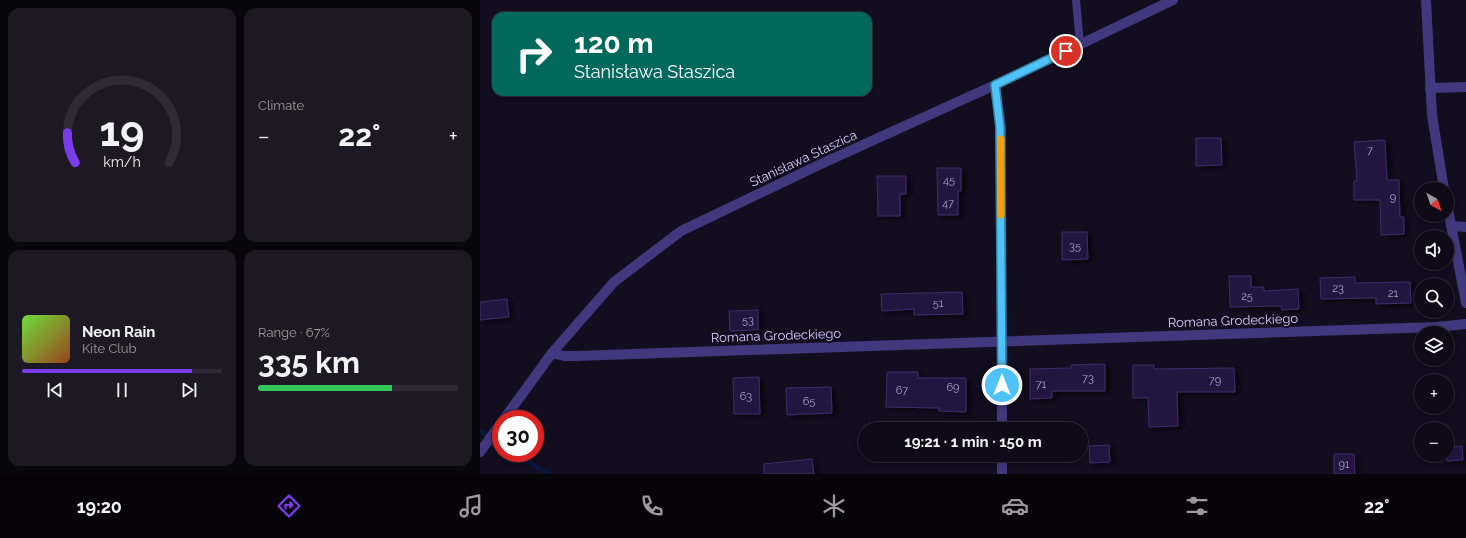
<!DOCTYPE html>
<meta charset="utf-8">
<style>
body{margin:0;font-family:Raleway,sans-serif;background:#1c1824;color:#f1f3f6;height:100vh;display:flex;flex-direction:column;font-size:15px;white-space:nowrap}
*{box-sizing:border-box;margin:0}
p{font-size:13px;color:#9b9aa1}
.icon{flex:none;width:22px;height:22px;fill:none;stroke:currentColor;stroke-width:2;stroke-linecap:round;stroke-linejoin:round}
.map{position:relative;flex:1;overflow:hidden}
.side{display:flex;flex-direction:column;gap:8px;padding:8px;background:#08060d;width:480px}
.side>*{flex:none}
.guide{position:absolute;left:12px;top:12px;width:380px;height:84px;border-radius:12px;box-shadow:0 2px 6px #0003,0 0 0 1px #2e2b36;background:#00695c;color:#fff;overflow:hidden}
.needle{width:26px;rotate:140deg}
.fabs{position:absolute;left:934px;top:182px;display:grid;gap:8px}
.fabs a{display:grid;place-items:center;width:40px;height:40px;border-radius:50%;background:#0e0a17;box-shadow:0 2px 6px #0003,0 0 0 1px #2e2b36;font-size:20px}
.speed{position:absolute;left:12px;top:410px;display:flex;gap:8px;font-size:20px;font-weight:700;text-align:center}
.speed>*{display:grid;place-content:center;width:52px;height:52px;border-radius:50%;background:#0e0a17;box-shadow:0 2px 6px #0003,0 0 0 1px #2e2b36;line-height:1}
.speed .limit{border:6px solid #d22;background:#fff;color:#111}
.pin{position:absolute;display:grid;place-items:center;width:34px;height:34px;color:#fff;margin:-17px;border:2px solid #fff;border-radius:50%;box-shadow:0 1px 4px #0007}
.me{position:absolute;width:44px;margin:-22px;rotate:0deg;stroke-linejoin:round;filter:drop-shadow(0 0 3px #0008)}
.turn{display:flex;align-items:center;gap:14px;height:84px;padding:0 16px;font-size:18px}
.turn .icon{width:52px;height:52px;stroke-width:2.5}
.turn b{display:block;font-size:28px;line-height:34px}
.big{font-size:30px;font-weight:700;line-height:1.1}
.side .card{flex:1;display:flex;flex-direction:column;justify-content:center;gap:6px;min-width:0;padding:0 14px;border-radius:12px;background:#1c1824}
.side .dial{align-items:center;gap:0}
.dial svg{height:104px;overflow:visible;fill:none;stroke:#2e2b36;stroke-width:7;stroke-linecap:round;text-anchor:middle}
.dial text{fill:#f1f3f6;stroke:none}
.song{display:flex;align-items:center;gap:12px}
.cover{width:48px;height:48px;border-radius:6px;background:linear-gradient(135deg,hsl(100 70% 55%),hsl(20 70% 35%))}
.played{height:4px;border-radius:2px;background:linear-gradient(90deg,#7c3aed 85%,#2e2b36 85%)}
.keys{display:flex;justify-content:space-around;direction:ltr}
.heat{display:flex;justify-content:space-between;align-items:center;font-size:22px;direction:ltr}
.charge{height:6px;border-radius:3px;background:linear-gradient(90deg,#34c759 67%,#2e2b36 0)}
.side .tiles{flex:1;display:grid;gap:8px;grid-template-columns:repeat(2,1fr)}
.trip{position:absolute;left:378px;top:422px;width:230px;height:40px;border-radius:20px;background:#0e0a17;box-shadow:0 2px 6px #0003,0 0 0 1px #2e2b36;font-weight:700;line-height:40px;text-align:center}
.tab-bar{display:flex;height:64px;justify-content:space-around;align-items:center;background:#060409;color:#9b9aa1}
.tab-bar .icon{width:28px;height:28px}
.tab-bar .selected{color:#7c3aed}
.tab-bar b{font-size:18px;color:#f1f3f6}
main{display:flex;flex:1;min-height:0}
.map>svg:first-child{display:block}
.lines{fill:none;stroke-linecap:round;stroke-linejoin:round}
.stream{stroke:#09173c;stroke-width:5}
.building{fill:#241940;stroke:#3e2b6c;filter:url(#shadow)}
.lane{stroke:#41387e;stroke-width:8}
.street{stroke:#41387e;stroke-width:10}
.route-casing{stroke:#337fa1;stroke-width:10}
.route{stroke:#4fc3f7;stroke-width:7}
.slow{stroke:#f59e0b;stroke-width:7}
.labels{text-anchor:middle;stroke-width:4;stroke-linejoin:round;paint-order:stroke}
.number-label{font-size:11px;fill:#aa9fce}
.street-label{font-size:13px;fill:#d6ccfe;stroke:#120d1f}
</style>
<main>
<section class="side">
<div class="tiles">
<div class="card dial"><svg viewBox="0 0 100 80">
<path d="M14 69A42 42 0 1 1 86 69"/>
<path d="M14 69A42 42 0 0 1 8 46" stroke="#7c3aed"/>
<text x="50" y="56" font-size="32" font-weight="700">19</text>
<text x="50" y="72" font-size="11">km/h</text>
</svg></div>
<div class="card"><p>Climate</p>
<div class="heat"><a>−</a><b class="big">22°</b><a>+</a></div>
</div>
<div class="card">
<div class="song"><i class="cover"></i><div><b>Neon Rain</b><p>Kite Club</p></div></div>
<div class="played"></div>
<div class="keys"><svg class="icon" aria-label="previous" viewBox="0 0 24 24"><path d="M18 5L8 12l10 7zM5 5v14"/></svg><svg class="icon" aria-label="pause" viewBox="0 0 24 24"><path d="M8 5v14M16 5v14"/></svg><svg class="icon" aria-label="next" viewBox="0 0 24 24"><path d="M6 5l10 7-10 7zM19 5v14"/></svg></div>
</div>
<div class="card"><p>Range · 67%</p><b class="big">335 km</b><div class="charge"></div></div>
</div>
</section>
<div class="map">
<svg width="986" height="474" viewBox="0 0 986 474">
<defs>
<filter id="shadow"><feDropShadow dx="4.5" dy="2.5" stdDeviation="2" flood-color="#0009"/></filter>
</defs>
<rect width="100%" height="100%" fill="#120d1f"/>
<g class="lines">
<path class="stream" d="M0,431L21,444
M35,453L68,474"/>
</g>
<path class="building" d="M716,138H741L742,165L716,166Z
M905,140L907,180H919L920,217H924V234L901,235L900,200H874V181H877L874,142Z
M457,168H481V191H478V215H458Z
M397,176H426V194H420V216H398Z
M582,232H607L608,259L582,260Z
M749,276H771V287H784V291L818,289L819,309L802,310L801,306L750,307Z
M875,277V283L930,282L931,303L896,304V298L841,299L840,278Z
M482,292L483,314L434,315V309L402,311L401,294Z
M27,299L29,317L0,320V302Z
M278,310V330L250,331L249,311Z
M625,364V391H572V398L550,399V369L591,368V365Z
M653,365H674V369L754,368L755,392H697L698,426L669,427L668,398H653Z
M407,372H438V378H486V412L459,411V408L406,407Z
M279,377L280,414H254L253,378Z
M351,387L352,413L307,415L306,388Z
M629,445L630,462L610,463L609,446Z
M982,446L983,460L967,461V447Z
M854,454H874L875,474H854Z
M332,459L334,474H284V464Z"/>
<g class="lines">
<path class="lane" d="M596,0L600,44"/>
<path class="street" d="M946,0L952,115L964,189
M515,85L521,127L522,429
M950,88L986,87
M967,204L986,303
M971,226L986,227
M72,353L84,356H97C383,345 669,335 956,327L986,324
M24,419L72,353L134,282L201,231L343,163L515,85L693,0
M0,452L21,423
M522,455V474"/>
</g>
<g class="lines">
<g class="route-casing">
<path id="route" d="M522,385L520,127L515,85L586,51"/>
</g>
<use href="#route" class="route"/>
<path class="slow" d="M521,139V215"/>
</g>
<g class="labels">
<g class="number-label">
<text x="890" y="154">7</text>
<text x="469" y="184">45</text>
<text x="913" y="201">9</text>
<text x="468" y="207">47</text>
<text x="595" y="250">35</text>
<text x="858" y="292">23</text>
<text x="913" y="297">21</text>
<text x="767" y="300">25</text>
<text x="458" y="307">51</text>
<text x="268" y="324">53</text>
<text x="608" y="382">73</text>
<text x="735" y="384">79</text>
<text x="561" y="388">71</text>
<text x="473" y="391">69</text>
<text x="422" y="394">67</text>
<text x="266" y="400">63</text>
<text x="329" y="405">65</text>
<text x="864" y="468">91</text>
</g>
<g class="street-label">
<text transform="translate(323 158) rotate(-25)" y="5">Stanisława Staszica</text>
<text transform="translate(753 320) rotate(-2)" y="5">Romana Grodeckiego</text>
<text transform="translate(296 335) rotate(-2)" y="5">Romana Grodeckiego</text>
</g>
</g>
</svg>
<div class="fabs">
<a><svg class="needle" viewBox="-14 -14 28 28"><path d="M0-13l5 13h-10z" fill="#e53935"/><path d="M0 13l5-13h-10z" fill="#9b9aa1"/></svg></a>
<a><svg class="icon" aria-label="sound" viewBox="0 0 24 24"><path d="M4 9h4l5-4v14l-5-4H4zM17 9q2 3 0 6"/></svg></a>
<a><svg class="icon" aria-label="search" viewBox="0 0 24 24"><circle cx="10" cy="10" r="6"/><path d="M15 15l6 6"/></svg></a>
<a><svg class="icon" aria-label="layers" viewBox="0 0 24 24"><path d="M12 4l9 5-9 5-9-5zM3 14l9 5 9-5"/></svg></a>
<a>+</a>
<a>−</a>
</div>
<div class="speed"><div class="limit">30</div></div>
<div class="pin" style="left:586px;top:51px;background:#d93025"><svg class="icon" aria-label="arrive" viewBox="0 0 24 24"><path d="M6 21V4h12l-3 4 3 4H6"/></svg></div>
<svg class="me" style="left:522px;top:385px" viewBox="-20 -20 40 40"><circle r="17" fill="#4fc3f7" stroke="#fff" stroke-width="3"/><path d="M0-11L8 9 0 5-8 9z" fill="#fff"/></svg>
<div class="trip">19:21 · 1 min · 150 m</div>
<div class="guide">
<div class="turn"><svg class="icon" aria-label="right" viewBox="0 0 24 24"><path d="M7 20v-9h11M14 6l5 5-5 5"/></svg><div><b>120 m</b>Stanisława Staszica</div></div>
</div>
</div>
</main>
<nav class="tab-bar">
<b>19:20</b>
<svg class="icon selected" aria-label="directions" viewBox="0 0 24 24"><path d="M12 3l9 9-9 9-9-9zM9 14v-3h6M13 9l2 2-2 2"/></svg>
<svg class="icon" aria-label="music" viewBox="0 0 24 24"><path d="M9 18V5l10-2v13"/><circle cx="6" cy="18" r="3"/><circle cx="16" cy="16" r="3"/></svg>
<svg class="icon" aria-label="phone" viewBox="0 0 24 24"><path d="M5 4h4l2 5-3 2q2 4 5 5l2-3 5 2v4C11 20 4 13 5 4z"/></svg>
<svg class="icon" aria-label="climate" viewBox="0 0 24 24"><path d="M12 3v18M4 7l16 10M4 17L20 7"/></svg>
<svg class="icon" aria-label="car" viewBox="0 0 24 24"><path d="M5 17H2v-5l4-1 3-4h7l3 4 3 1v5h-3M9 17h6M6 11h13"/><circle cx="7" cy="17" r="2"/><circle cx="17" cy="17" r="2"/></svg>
<svg class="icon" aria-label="filters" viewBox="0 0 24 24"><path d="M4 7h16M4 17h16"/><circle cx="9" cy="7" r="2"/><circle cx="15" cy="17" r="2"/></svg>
<b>22°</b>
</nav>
